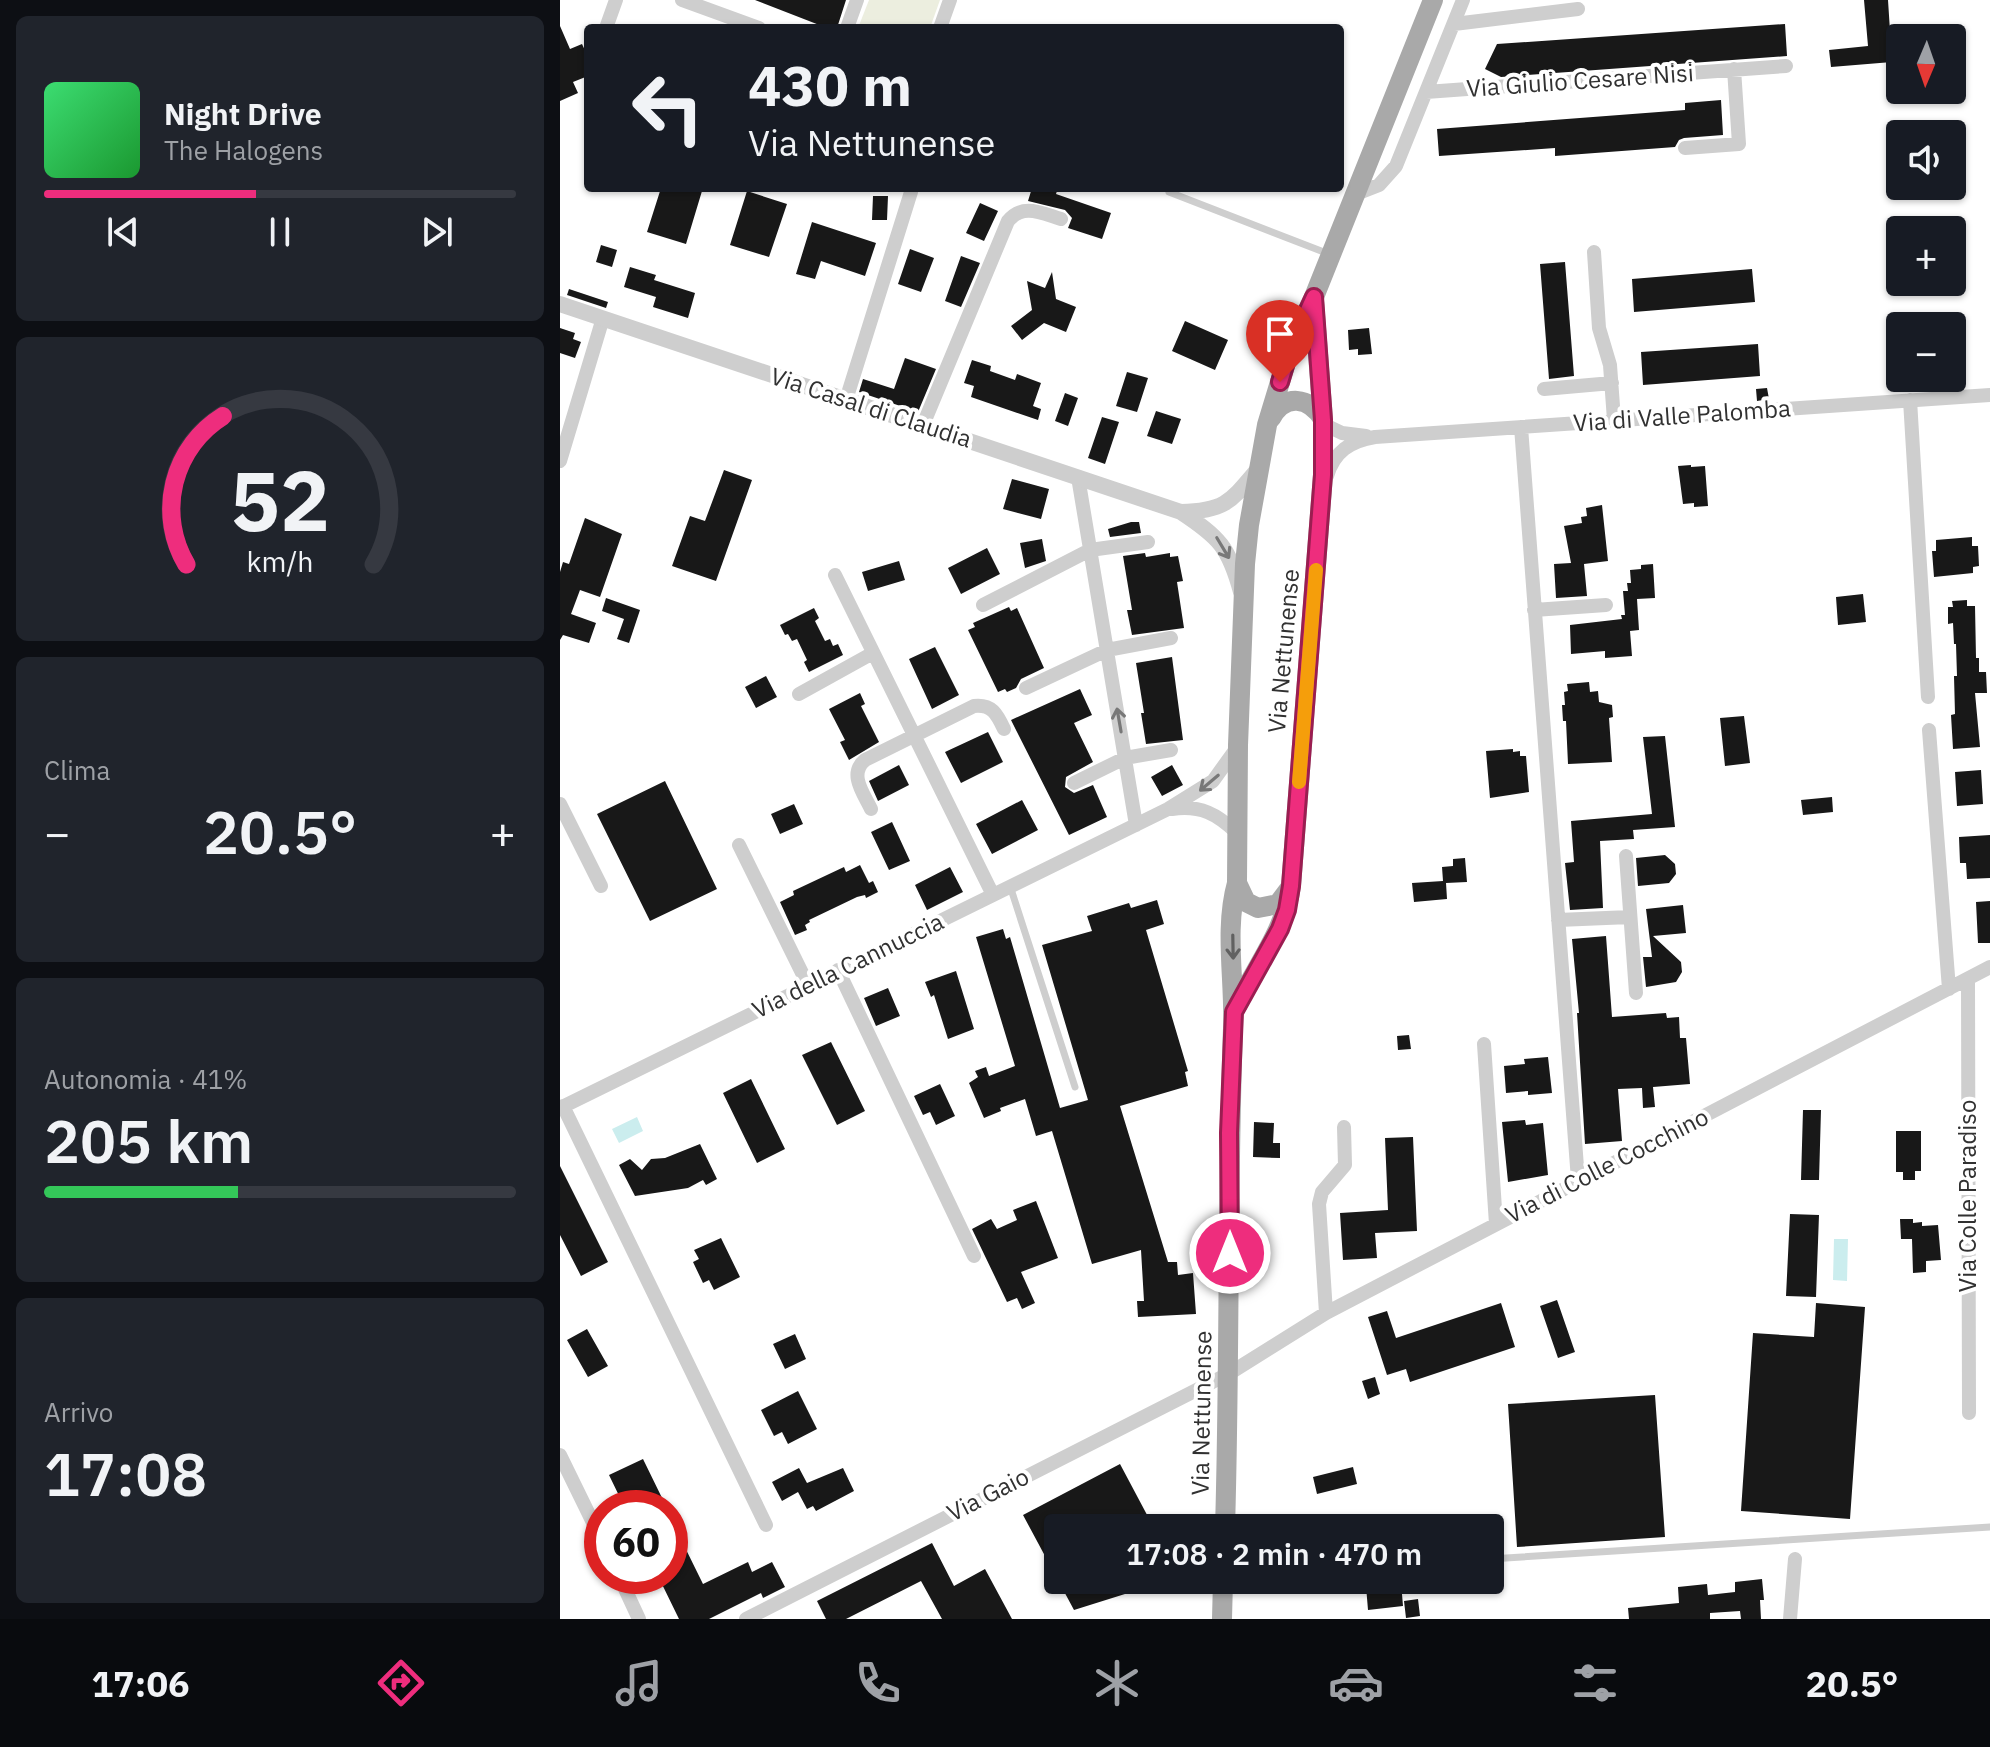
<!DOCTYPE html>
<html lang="it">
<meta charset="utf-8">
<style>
body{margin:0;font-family:"IBM Plex Sans",sans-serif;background:#20242c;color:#f1f3f6;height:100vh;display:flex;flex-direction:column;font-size:30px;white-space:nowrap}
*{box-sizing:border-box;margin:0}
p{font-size:26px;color:#9ea1a6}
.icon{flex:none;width:44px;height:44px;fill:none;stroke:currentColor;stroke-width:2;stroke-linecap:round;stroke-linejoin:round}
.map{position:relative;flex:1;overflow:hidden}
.drawer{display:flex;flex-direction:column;gap:16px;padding:16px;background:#0d0f14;width:560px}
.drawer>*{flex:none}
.top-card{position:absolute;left:24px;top:24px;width:760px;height:168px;border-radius:8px;box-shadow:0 2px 6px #0004;background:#171b24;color:#f1f3f6;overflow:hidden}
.needle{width:52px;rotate:182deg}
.tools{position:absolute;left:1326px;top:24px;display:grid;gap:16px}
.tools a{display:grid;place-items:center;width:80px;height:80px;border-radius:8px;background:#171b24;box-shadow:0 2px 6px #0004;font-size:40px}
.speed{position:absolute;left:24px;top:1490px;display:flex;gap:16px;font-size:40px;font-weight:700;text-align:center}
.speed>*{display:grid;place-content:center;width:104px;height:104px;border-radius:50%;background:#171b24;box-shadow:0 2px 6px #0004;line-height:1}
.speed .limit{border:12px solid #d22;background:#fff;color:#111}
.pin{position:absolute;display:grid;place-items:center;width:68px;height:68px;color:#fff;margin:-82px -34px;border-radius:50% 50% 50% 0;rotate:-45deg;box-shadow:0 0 8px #0007}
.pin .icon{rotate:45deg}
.me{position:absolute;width:88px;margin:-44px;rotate:0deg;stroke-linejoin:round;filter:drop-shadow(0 0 6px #0008)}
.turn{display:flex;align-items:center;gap:28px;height:168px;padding:0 32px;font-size:36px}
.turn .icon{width:104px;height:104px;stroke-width:2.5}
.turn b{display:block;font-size:56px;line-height:68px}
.big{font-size:60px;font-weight:600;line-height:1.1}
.drawer .tile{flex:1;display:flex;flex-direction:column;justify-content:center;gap:12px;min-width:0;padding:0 28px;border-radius:12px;background:#20242c}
.drawer .dial{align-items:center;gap:0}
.dial svg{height:208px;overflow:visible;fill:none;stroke:#363941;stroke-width:7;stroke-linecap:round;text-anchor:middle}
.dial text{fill:#f1f3f6;stroke:none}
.song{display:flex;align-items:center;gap:24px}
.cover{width:96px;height:96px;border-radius:12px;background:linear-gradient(135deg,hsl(140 70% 55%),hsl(130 70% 35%))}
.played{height:8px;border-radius:4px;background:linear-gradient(90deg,#ee2d7d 45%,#363941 45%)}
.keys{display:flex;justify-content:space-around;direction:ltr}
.heat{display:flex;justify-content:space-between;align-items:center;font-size:44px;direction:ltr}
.charge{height:12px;border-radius:6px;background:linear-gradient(90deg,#34c759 41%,#363941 0)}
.trip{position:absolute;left:484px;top:1514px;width:460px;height:80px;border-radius:8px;background:#171b24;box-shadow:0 2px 6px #0004;font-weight:600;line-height:80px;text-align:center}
.tabs{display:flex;height:128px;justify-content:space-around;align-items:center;background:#090b0e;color:#9ea1a6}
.tabs .icon{width:56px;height:56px}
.tabs .on{color:#ee2d7d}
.tabs b{font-size:36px;color:#f1f3f6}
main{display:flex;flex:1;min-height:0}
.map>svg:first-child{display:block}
.green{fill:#eceedf}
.water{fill:#cbedee}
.building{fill:#181818}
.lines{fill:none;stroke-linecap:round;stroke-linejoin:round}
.service{stroke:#cecece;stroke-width:7}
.minor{stroke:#cecece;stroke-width:14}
.tertiary{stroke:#cecece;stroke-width:16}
.primary{stroke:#a9a9a9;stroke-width:20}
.oneway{stroke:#787878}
.oneway2{stroke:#616161}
.route-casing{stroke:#9b1d51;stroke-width:20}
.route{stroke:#ee2d7d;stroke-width:14}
.slow{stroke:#f59e0b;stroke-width:14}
.labels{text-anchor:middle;stroke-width:8;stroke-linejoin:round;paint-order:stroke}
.street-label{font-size:24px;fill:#313131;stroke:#fff}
</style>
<main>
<section class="drawer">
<div class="tile">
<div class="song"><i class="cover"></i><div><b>Night Drive</b><p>The Halogens</p></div></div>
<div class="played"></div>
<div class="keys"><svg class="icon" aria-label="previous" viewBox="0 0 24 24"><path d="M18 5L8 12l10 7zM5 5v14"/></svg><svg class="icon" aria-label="pause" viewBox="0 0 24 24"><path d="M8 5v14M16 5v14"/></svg><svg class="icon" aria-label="next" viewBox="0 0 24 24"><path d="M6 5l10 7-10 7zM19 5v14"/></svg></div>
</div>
<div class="tile dial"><svg viewBox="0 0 100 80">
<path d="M14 69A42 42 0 1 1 86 69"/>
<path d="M14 69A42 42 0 0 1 28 12" stroke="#ee2d7d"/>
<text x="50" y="56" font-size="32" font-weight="700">52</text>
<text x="50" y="72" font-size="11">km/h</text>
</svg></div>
<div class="tile"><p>Clima</p>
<div class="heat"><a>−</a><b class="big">20.5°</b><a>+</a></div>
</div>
<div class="tile"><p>Autonomia · 41%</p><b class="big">205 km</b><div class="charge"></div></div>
<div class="tile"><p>Arrivo</p><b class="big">17:08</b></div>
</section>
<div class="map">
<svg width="1430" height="1619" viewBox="0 0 1430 1619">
<rect width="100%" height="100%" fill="#fff"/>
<path class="green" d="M309,0H380L370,28H298Z"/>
<path class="water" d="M77,1117L83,1131L59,1143L52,1129Z
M1274,1239H1288L1287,1281L1273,1280Z"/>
<path class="building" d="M195,0H286L277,28H267Z
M1304,0H1328L1332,62L1271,67L1269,50L1308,46Z
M1225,24L1227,56L941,77L925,69L937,44Z
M0,26L10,49L22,44L28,57V76L13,82L18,93L0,101Z
M1161,100L1163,135L1124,138L1119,140L1115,147L995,156V148L879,156L877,129L1125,110V103Z
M101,188H133L142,191L126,244L87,232Z
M472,188H498L496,194L551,213L542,239L508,228L512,218L505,210L468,201Z
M187,191L227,204L209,257L170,245Z
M313,196H328L327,220H312Z
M420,203L438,211L424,241L406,233Z
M252,222L316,243L305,276L261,261L255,279L236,274Z
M41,245L57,250L52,267L36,262Z
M350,249L374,258L361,292L338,284Z
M401,256L420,263L401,307L385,301Z
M1005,262L1014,376L989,379L980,264Z
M70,267L96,275L94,280L135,293L128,318L93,307L96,297L64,287Z
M1192,269L1195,302L1074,312L1072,279Z
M492,272L496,299L516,307L506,332L484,323L462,340L451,326L472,310L467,281L485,288Z
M9,289L48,302L46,308L7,295Z
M625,321L668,340L655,370L612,351Z
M0,328L15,333L13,339L21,342L15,358L0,353Z
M809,328L812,354L798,355V349L789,350L788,330Z
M1198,344L1200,376L1083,385L1081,352Z
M345,358L376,369L358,412L299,392L303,379L334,389Z
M412,360L431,366L430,371L455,380L457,374L481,383L473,406L481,409L478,420L411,397L414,386L404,383Z
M567,372L588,378L577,412L556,406Z
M1207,388L1209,399L1197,401L1196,389Z
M505,393L518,398L508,426L495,421Z
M596,411L621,419L612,444L587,436Z
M542,417L559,422L545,464L528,458Z
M1131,465V467L1145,466L1148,506L1134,507V503L1123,504L1118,466Z
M164,470L192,480L156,581L112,566L130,516L145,521Z
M452,479L489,489L481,519L443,509Z
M1042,505L1048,561L1024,564L1027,596L996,598L994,564L1011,563L1004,526L1022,523L1021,517L1027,516L1026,508Z
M25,518L62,534L40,597L20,590L11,614L36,623L29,643L3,635L0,640V572L3,562L9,564Z
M571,522H579L581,533L550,537L548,529Z
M1412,537V546H1418L1419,566L1413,567V573L1374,577L1372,551H1376V540Z
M482,539L486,561L465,568L460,543Z
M427,548L440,574L401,594L388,568Z
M585,553L586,557L610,553V557L618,556L623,581L617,582L624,628L572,635L567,610H572L563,556Z
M339,561L345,580L308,591L302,572Z
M1093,564L1095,598L1077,599L1079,630L1070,631L1072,656L1045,658V651L1011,654L1010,625L1062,619L1061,615H1065L1063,591H1068L1067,583H1071L1070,570L1081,569V565Z
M1303,594L1306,622L1278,625L1276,597Z
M46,598L80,610L69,643L57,639L64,619L42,611Z
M1407,600V606H1415L1416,658H1419V672H1426L1427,693H1415L1420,747L1393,749L1391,715L1395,714L1394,676H1397L1396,644H1394L1393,623L1388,624V607H1393L1392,601Z
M449,607L451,611L457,608L484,668L461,679L456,688L447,692L445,689L438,692L408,630L415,627L413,623Z
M254,608L259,618L255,621L265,641L270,639L273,646L278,644L283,655L249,672L244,662L247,660L237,639L232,641L228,634L225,635L220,625Z
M375,647L399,695L372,709L349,659Z
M612,657L623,740L586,744L581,713H584L576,663Z
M206,676L217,697L196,708L185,687Z
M1029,682L1030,692L1038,691L1039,702L1052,705L1053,717L1049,718L1052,762L1008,764L1006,721H1003L1002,705H1005L1004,692L1008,691L1007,684Z
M520,689L532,715L514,723L533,762L506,777L505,787L514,793L533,785L547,817L509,835L451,720Z
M300,693L305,704L301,706L319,742L289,760L280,742L285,740L269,709Z
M1184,716L1190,763L1165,766L1160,718Z
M428,732L443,762L401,783L385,752Z
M1105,736L1115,827L1073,830L1074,839L1040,841L1043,908L1010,910L1005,863L1014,862L1011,821L1092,814L1083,737Z
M953,749V752L960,751V756H966L969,792L930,798L926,751Z
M339,765L349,785L318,801L309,781Z
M612,765L623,785L602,796L591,777Z
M1421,770L1423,804L1397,806L1395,772Z
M105,781L157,889L90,921L37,814Z
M1272,797L1273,812L1243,815L1241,800Z
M462,800L478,830L432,854L416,824Z
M234,804L243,824L220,834L211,814Z
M332,822L350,861L329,870L311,832Z
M1430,835V878L1407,879L1406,863H1400L1399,837Z
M1105,855L1115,864L1116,874L1109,883L1078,886L1076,858Z
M905,858L907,882L886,883L887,899L854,902L852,883L883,881L882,867L893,866V859Z
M300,865L309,883L313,881L318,892L306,898L305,895L297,897L249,920L250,922L245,925L247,930L235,935L220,902L234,895L233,891L284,867L286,872Z
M390,867L403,892L367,910L355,885Z
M597,900L604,924L586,930L628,1071L625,1072L628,1086L560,1106L608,1262H617L618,1275L633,1273L636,1314L578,1317L577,1301H584L581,1250L532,1264L492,1131L476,1136L465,1099L440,1108L441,1111L424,1118L409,1083L418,1077L415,1071L426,1067L429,1076L455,1066L416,937L443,929L446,939L450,937L500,1108L528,1100L482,945L532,931L527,916L569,903L571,908Z
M1430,901V943H1418L1416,902Z
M1123,905L1126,933L1093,936L1121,962L1122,972L1116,982L1086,987L1083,957H1092L1086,909Z
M1046,936L1052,1017L1106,1013L1107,1018L1119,1017L1120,1038H1126L1130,1084L1093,1087L1095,1107L1083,1108L1082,1088L1058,1089L1062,1141L1025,1144L1017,1013H1019L1012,939Z
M396,971L414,1029L388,1039L374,995L371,997L365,982Z
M328,988L340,1016L316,1026L304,998Z
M849,1035L851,1049L838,1050L837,1036Z
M271,1042L305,1111L277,1125L242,1055Z
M988,1057L992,1093L968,1095V1091L946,1093L944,1066L965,1064L964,1059Z
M191,1079L225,1149L197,1163L163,1093Z
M380,1084L395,1116L376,1125L370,1112L363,1115L354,1096Z
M1243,1110H1261L1259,1180H1241Z
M965,1120L966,1125L983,1123L988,1175L948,1182L942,1122Z
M694,1122L714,1123L713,1143H720V1158L693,1157Z
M1336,1131H1361V1171H1355V1180H1343V1172H1336Z
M853,1137L857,1231L815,1233L817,1258L783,1260L780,1213L828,1210L825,1138Z
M140,1144L157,1179L146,1185L143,1180L128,1188L75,1196L59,1165L70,1159L82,1170L91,1159L105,1158Z
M0,1166L48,1262L21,1276L0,1235Z
M476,1201L498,1258L461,1272L475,1303L462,1309L457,1298L447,1302L412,1229L431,1219L437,1229L457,1220L453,1210Z
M1230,1214L1259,1215L1256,1297L1226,1296Z
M1340,1219H1353V1223L1362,1222V1226L1378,1225L1381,1260L1366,1261V1272L1353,1273L1352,1239H1341Z
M161,1238L180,1277L154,1290L149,1280L143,1283L133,1262L139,1259L134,1250Z
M997,1300L1015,1352L998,1358L980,1306Z
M941,1303L955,1347L850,1382L846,1369L827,1375L808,1317L827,1311L836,1338Z
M1256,1303L1305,1307L1290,1519L1181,1511L1193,1333L1254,1337Z
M27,1329L48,1366L28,1377L7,1340Z
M235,1334L246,1359L225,1369L213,1344Z
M815,1377L820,1394L808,1399L802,1381Z
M238,1391L257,1429L228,1444L222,1432L214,1436L201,1410Z
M1095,1395L1105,1537L957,1547L948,1404Z
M83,1459L104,1502L91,1508H65L49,1475Z
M560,1464L594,1528H498V1580H599L600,1583L514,1610L463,1515Z
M793,1467L797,1484L757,1494L753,1477Z
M239,1468L247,1483L283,1468L294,1491L256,1511L253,1506L247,1509L238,1492L222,1501L212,1482Z
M110,1517L143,1584L188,1562L192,1572L212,1562L225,1587L203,1598L201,1593L149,1619H119L98,1576H110Z
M372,1543L394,1586L425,1569L452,1619H382L361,1581L286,1619H266L257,1601Z
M1202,1579L1204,1600H1200L1201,1619H1181L1180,1611L1150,1613V1619H1069L1068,1608L1119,1603L1118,1587L1147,1584L1148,1595L1175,1592V1582Z
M841,1582L843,1606L808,1610L806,1586Z
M858,1599L860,1616L846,1618L844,1601Z"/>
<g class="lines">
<path class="service" d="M609,192L769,254
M450,886L515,1087
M930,1559L1430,1527"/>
<path class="minor" d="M122,0L199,28
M894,24L1018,9
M46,28L56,0
M287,28L297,0
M380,28L390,0
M866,92L1226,66
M1125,148L1179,144L1174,69
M796,194L819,185L836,166L903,0
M1034,252L1039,328L1050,365L1054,420
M984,389L1052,383
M286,400L351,192
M1350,400L1368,697
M763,424L782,433L806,436
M363,425L448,221C463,203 481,213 501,219
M961,427L1018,1180
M0,461L43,318
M767,476C774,452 790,441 815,437L1430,395
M518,477L576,825
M275,575L433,895
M423,605L530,550L588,542
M974,610L1046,605
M466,688L547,650L611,638
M239,694L313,653
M1369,730L1389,989
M514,783L565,758L611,750
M0,804L41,886
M311,809C304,794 288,774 305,760L414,706C432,704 437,714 444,729
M612,809C641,805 657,814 677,833
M179,845L248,985
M1066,856L1076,993
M998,920L1070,917
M278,970L414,1256
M1408,979L1409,1413
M924,1044L936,1224
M3,1106L206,1525
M0,1108L608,809L653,781L676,749
M766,1313L759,1204L762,1192L785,1165L784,1127
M0,1455L42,1541
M59,1576L79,1619
M186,1619L670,1373L766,1313L1430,967
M1230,1619L1235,1559"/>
<path class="tertiary" d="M0,304L621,512C659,537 669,547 681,592
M621,512C666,511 671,501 699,468"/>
<path class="primary" d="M711,418C725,393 749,397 763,419
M677,883L686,902L698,908L718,904L730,888
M677,1006C696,966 725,931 731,886L763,475V420L754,301
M665,1528C670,1361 667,1195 673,1028C675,981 664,929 677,883L678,745L685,564L689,525L707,425L730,349L754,297L873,0
M662,1619L663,1580"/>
</g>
<defs><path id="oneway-shaft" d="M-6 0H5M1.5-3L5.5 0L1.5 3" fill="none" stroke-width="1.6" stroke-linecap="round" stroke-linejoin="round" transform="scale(2)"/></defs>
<g class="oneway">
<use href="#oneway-shaft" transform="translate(663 548) rotate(59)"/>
<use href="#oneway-shaft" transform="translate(559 720) rotate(-100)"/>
<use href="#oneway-shaft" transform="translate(649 783) rotate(140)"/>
</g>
<use class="oneway2" href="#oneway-shaft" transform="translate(673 947) rotate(89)"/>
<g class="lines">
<g class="route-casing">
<path id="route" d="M670,1253L669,1133L674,1012L720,929L727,910L731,886L763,475V420L754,297L730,349L720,382"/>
</g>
<use href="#route" class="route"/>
<path class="slow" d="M739,782L756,570"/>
</g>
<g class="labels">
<g class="street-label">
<text transform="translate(1020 81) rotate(-4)" y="8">Via Giulio Cesare Nisi</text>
<text transform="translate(311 408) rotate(18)" y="8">Via Casal di Claudia</text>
<text transform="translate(1122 416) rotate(-4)" y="8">Via di Valle Palomba</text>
<text transform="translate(724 651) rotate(-85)" y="8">Via Nettunense</text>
<text transform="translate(288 966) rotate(-26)" y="8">Via della Cannuccia</text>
<text transform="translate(1047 1166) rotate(-27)" y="8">Via di Colle Cocchino</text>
<text transform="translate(1408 1196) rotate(-90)" y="8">Via Colle Paradiso</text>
<text transform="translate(642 1413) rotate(-89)" y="8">Via Nettunense</text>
<text transform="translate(428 1495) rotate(-27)" y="8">Via Gaio</text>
</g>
</g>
</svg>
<div class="tools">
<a><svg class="needle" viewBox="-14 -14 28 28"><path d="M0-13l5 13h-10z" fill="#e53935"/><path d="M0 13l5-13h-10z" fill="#9ea1a6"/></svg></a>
<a><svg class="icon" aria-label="sound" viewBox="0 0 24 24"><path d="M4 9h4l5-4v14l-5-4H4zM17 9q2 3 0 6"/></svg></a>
<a>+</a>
<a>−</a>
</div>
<div class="speed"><div class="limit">60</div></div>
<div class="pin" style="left:720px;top:382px;background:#d93025"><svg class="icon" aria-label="arrive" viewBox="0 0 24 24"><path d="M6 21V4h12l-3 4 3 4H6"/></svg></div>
<svg class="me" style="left:670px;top:1253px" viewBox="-20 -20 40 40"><circle r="17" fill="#ee2d7d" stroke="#fff" stroke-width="3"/><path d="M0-11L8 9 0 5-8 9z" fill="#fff"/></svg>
<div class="trip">17:08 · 2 min · 470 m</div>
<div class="top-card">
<div class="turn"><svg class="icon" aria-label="left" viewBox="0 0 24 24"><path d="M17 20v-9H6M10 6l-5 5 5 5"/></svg><div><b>430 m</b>Via Nettunense</div></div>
</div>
</div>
</main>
<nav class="tabs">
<b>17:06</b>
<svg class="icon on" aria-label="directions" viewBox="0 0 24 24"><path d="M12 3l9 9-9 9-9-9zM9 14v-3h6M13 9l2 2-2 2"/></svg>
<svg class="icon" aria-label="music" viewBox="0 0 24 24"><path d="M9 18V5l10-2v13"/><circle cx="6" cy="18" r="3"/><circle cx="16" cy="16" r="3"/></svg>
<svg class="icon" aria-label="phone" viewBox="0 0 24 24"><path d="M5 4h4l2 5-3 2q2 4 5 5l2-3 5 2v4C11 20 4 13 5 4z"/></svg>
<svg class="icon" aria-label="climate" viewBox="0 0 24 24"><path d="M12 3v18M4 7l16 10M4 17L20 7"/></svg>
<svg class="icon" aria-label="car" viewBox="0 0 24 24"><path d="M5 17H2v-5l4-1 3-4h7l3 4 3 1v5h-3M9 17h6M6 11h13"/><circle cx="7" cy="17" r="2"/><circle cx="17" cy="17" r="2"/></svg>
<svg class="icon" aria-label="filters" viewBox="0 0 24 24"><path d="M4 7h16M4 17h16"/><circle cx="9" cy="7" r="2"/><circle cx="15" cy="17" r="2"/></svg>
<b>20.5°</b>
</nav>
